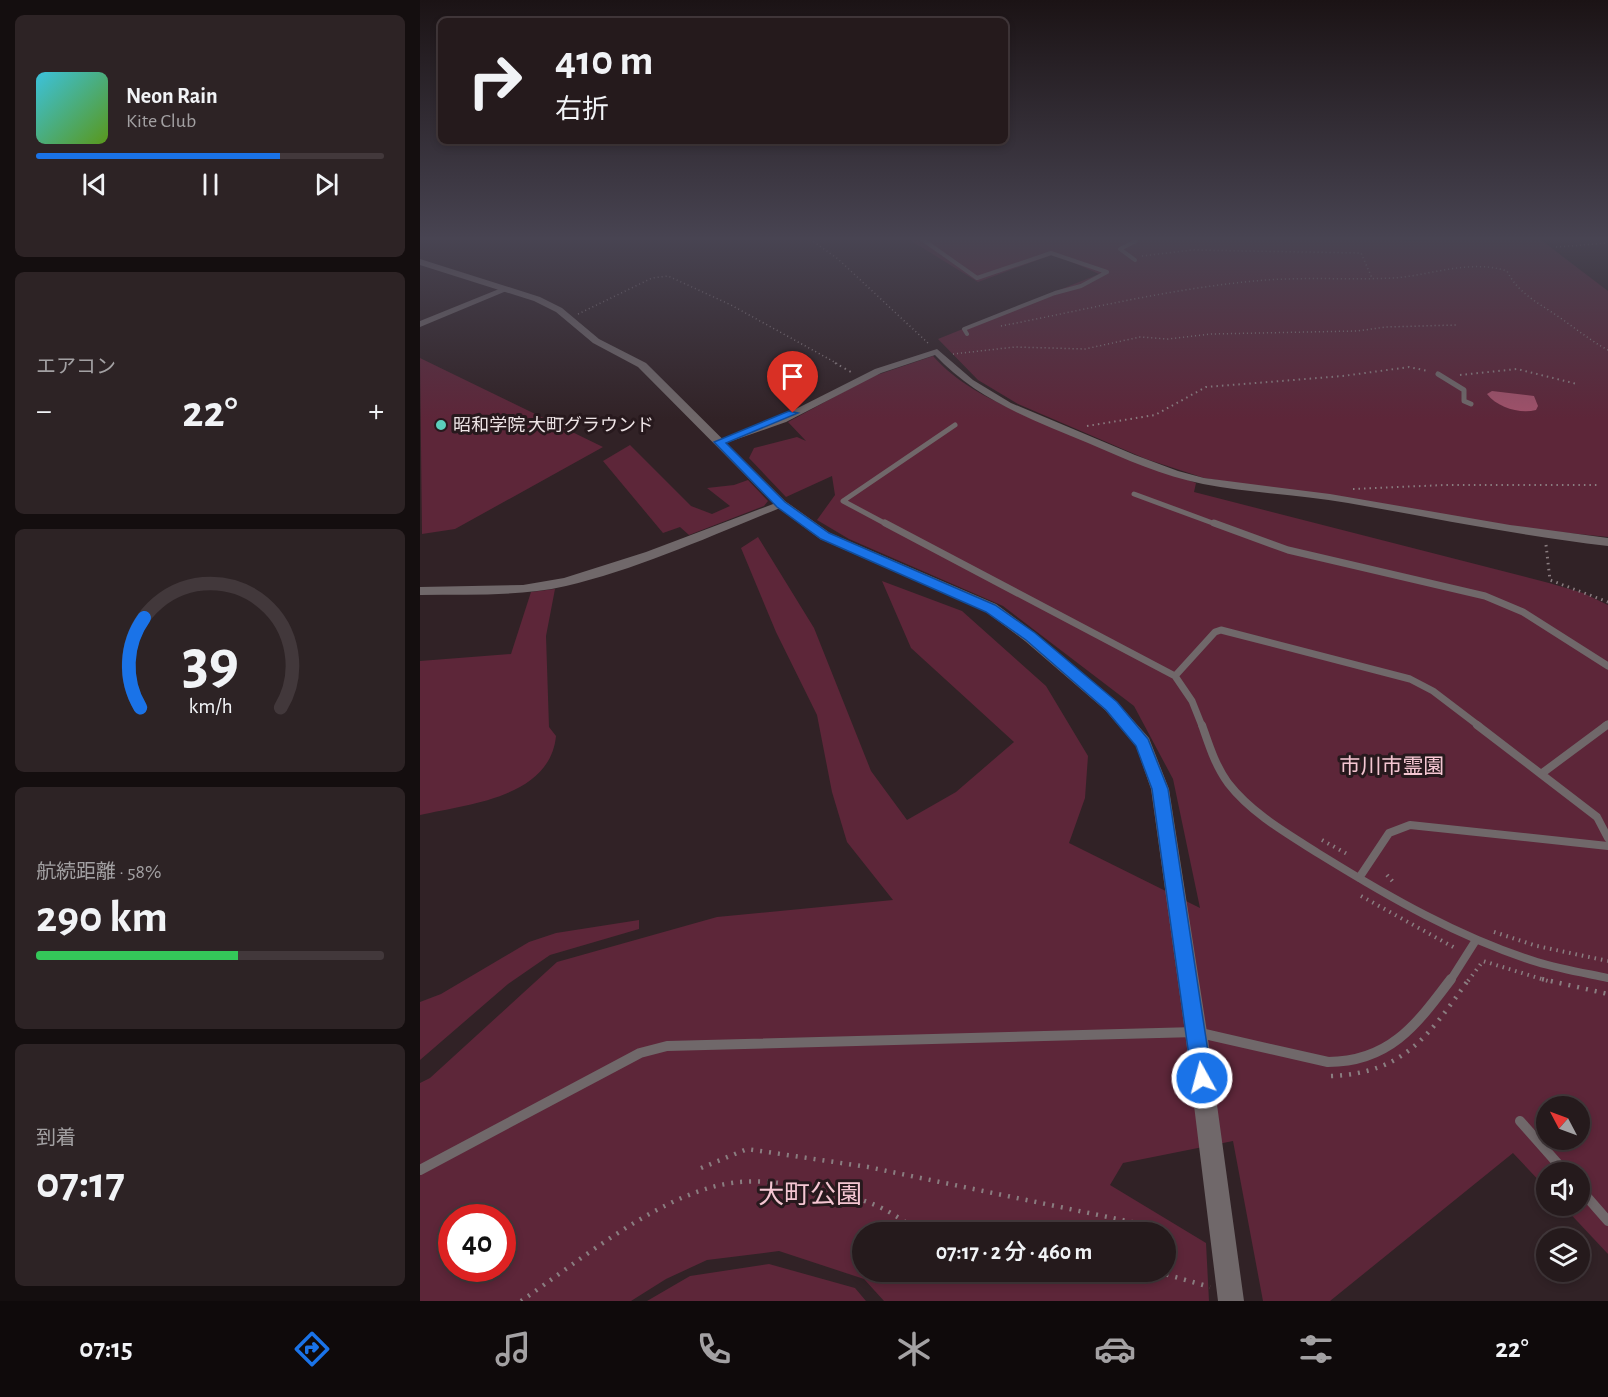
<!DOCTYPE html>
<html lang="ja">
<meta charset="utf-8">
<style>
body{margin:0;font-family:"Alegreya Sans","Noto Sans JP",sans-serif;background:#2d2325;color:#f1f3f6;height:100vh;display:flex;flex-direction:column;font-size:22px;white-space:nowrap}
*{box-sizing:border-box;margin:0}
p{font-size:20px;color:#a3a1a3}
.icon{flex:none;width:33px;height:33px;fill:none;stroke:currentColor;stroke-width:2;stroke-linecap:round;stroke-linejoin:round}
.map{position:relative;flex:1;overflow:hidden}
.panel{display:flex;flex-direction:column;gap:15px;padding:15px;background:#140e0f;width:420px}
.panel>*{flex:none}
.guide{position:absolute;left:18px;top:18px;width:570px;height:126px;border-radius:9px;box-shadow:0 3px 9px #0003,0 0 0 2px #42383b;background:#251a1c;color:#f1f3f6;overflow:hidden}
.needle{width:39px;rotate:311deg}
.controls{position:absolute;left:1116px;top:1096px;display:grid;gap:12px}
.controls a{display:grid;place-items:center;width:54px;height:54px;border-radius:50%;background:#251a1c;box-shadow:0 3px 9px #0003,0 0 0 2px #42383b;font-size:30px}
.speed{position:absolute;left:18px;top:1204px;display:flex;gap:12px;font-size:30px;font-weight:700;text-align:center}
.speed>*{display:grid;place-content:center;width:78px;height:78px;border-radius:50%;background:#251a1c;box-shadow:0 3px 9px #0003,0 0 0 2px #42383b;line-height:1}
.speed .limit{border:9px solid #d22;background:#fff;color:#111}
.pin{position:absolute;display:grid;place-items:center;width:51px;height:51px;color:#fff;margin:-62px -26px;border-radius:50% 50% 50% 0;rotate:-45deg;box-shadow:0 0 6px #0007}
.pin .icon{rotate:45deg}
.me{position:absolute;width:66px;margin:-33px;rotate:353deg;stroke-linejoin:round;filter:drop-shadow(0 0 4px #0008)}
.turn{display:flex;align-items:center;gap:21px;height:126px;padding:0 18px;font-size:27px}
.turn .icon{width:78px;height:78px;stroke-width:2.5}
.turn b{display:block;font-size:42px;line-height:51px}
.big{font-size:45px;font-weight:600;line-height:1.1}
.panel .tile{flex:1;display:flex;flex-direction:column;justify-content:center;gap:9px;min-width:0;padding:0 21px;border-radius:9px;background:#2d2325}
.panel .dial{align-items:center;gap:0}
.dial svg{height:156px;overflow:visible;fill:none;stroke:#42383b;stroke-width:7;stroke-linecap:round;text-anchor:middle}
.dial text{fill:#f1f3f6;stroke:none}
.song{display:flex;align-items:center;gap:18px}
.cover{width:72px;height:72px;border-radius:9px;background:linear-gradient(135deg,hsl(190 70% 55%),hsl(90 70% 35%))}
.played{height:6px;border-radius:3px;background:linear-gradient(90deg,#1a73e8 70%,#42383b 70%)}
.keys{display:flex;justify-content:space-around;direction:ltr}
.heat{display:flex;justify-content:space-between;align-items:center;font-size:33px;direction:ltr}
.charge{height:9px;border-radius:4px;background:linear-gradient(90deg,#34c759 58%,#42383b 0)}
.trip{position:absolute;left:432px;top:1222px;width:324px;height:60px;border-radius:30px;background:#251a1c;box-shadow:0 3px 9px #0003,0 0 0 2px #42383b;font-weight:600;line-height:60px;text-align:center}
.tabs{display:flex;height:96px;justify-content:space-around;align-items:center;background:#0f0a0b;color:#a3a1a3}
.tabs .icon{width:42px;height:42px}
.tabs .active{color:#1a73e8}
.tabs b{font-size:27px;color:#f1f3f6}
main{display:flex;flex:1;min-height:0}
.map>svg:first-child{display:block}
.green{fill:#5d2639;fill-rule:evenodd}
.water{fill:#a0516a}
.lines{fill:none;stroke-linecap:round;stroke-linejoin:round}
.path-far4{stroke:#8a7d80;stroke-width:1.5;stroke-dasharray:1 3;stroke-linecap:butt}
.path-far3{stroke:#8a7d80;stroke-width:2;stroke-dasharray:1.5 4;stroke-linecap:butt}
.path-far2{stroke:#8a7d80;stroke-width:3;stroke-dasharray:1.5 4.5;stroke-linecap:butt}
.path-far1{stroke:#8a7d80;stroke-width:4;stroke-dasharray:1.5 5;stroke-linecap:butt}
.path{stroke:#8a7d80;stroke-width:4.5;stroke-dasharray:2 7;stroke-linecap:butt}
.service-far4{stroke:#70686a;stroke-width:4}
.service-far3{stroke:#70686a;stroke-width:5}
.service-far2{stroke:#70686a;stroke-width:7}
.service-far1{stroke:#70686a;stroke-width:8}
.service{stroke:#70686a;stroke-width:10}
.minor{fill:#70686a;fill-rule:evenodd}
.tertiary{fill:#70686a;fill-rule:evenodd}
.route{fill:#1a73e8;stroke:#114b97;stroke-width:1.5}
.poi-dot{fill:#5bcebb;stroke:#27191d;stroke-width:2}
.labels{text-anchor:middle;stroke-width:6;stroke-linejoin:round;paint-order:stroke}
.far-poi-label{font-size:18px;fill:#eee4e6;stroke:#27191d;text-anchor:start}
.park-label{font-size:21px;fill:#f4c6d2;stroke:#27191d}
.near-park-label{font-size:26px;fill:#f4c6d2;stroke:#27191d}
</style>
<main>
<section class="panel">
<div class="tile">
<div class="song"><i class="cover"></i><div><b>Neon Rain</b><p>Kite Club</p></div></div>
<div class="played"></div>
<div class="keys"><svg class="icon" aria-label="previous" viewBox="0 0 24 24"><path d="M18 5L8 12l10 7zM5 5v14"/></svg><svg class="icon" aria-label="pause" viewBox="0 0 24 24"><path d="M8 5v14M16 5v14"/></svg><svg class="icon" aria-label="next" viewBox="0 0 24 24"><path d="M6 5l10 7-10 7zM19 5v14"/></svg></div>
</div>
<div class="tile"><p>エアコン</p>
<div class="heat"><a>−</a><b class="big">22°</b><a>+</a></div>
</div>
<div class="tile dial"><svg viewBox="0 0 100 80">
<path d="M14 69A42 42 0 1 1 86 69"/>
<path d="M14 69A42 42 0 0 1 16 23" stroke="#1a73e8"/>
<text x="50" y="56" font-size="32" font-weight="700">39</text>
<text x="50" y="72" font-size="11">km/h</text>
</svg></div>
<div class="tile"><p>航続距離 · 58%</p><b class="big">290 km</b><div class="charge"></div></div>
<div class="tile"><p>到着</p><b class="big">07:17</b></div>
</section>
<div class="map">
<svg width="1188" height="1301" viewBox="0 0 1188 1301">
<rect width="100%" height="100%" fill="#312226"/>
<path class="green" d="M485,237H980L985,241L1117,237L1188,291V537L1119,530L784,478L726,459L598,404L558,380L518,339L679,274L634,254L558,282Z
M513,356C543,390 585,406 626,424C676,446 726,464 776,483L774,492L1129,583L1163,593L1188,605V1254L1143,1206H1160V1173H1126V1188L1093,1153L910,1301H843L813,1141L703,1163L690,1185L786,1243L789,1301H464L444,1279L359,1251L287,1260L246,1279L211,1301H0V1083L10,1078L137,962L297,917L473,900L427,842L412,792L397,715L356,632L321,548L338,537L394,628L451,771L487,820L536,792L594,742L491,648L462,581L542,611L626,686L668,756L665,798L649,843L780,908L753,779L714,706L583,606L429,539L397,520L415,495L412,476L366,497L329,458L334,448L377,437L386,441L368,422L451,377ZM1126,1107H1160V1140H1126ZM32,1218H82V1269H32ZM442,1233H746V1272H442Z
M0,358L183,447L35,529L2,534Z
M210,445L271,506L292,514L310,506L287,488L314,485L328,480L348,501L344,506L269,535L260,527L243,533L183,461Z
M135,589L126,636L129,727L136,736C130,798 47,804 0,815V661L91,654L111,592Z
M219,920V929L130,955L88,984L0,1060V1002L21,994L109,942L136,933Z
M349,1264L435,1288L446,1301H227L270,1276Z"/>
<path class="water" d="M1072,391L1114,396L1118,406L1116,410C1100,414 1078,408 1067,394Z"/>
<g class="lines">
<path class="path-far4" d="M387,237L418,259L509,344
M1136,247L1188,243
M722,256L772,250L941,253L952,278
M158,314L232,278L248,276L311,305L418,364
M581,326C669,309 757,287 846,280C889,277 932,280 974,278C1012,275 1050,259 1087,271C1098,293 1117,302 1136,315C1154,327 1169,340 1188,350
M533,354L595,347L665,349L720,337L748,339L791,334L937,331L966,327L1036,325"/>
<path class="path-far3" d="M415,363L431,372
M1040,375L1097,369L1157,384
M667,426L735,415L786,387L923,376L989,367L1008,371
M933,489L1025,485H1178"/>
<path class="path-far2" d="M1126,545L1130,580L1188,602"/>
<path class="path-far1" d="M902,840L929,855
M967,875L974,883
M941,896L1035,948
M1074,932L1117,946L1188,961
M1048,981L1063,961L1128,981"/>
<path class="path" d="M1122,979L1188,994
M911,1076C985,1073 1009,1035 1049,979
M281,1168L327,1149L448,1167L736,1227V1233
M738,1272L790,1287
M101,1301C161,1260 246,1188 320,1182C346,1180 371,1184 397,1189C444,1199 461,1203 500,1233"/>
<path class="service-far4" d="M499,237L557,278L631,253L687,272L661,286L635,293L544,329L547,334
M713,237L716,241L700,249L715,260"/>
<path class="service-far3" d="M1018,374L1044,390V401L1051,404
M714,494L798,525
M468,525L423,501L535,425"/>
<path class="service-far2" d="M465,523L755,676L772,701L782,726
M794,523L868,550L1065,596L1103,612L1188,666
M755,676L795,632L801,630L990,679L1013,691L1059,726
M1185,726L1188,724"/>
<path class="service-far1" d="M782,725C789,745 795,765 808,783C832,814 868,834 901,855C969,897 1040,938 1117,962C1140,969 1164,973 1188,978
M1057,725L1121,774
M1187,725L1121,774L1177,817L1188,838
M939,878L969,833L990,825L1188,846
M1030,981L1056,940"/>
<path class="service" d="M1100,1121L1146,1173
M0,1170L220,1053L247,1046L776,1032L908,1062C970,1062 997,1024 1031,979
M1160,1189L1188,1221"/>
<path class="minor" d="M84,287L91,289L0,327V321Z
M517,349L553,380L591,403L715,455L758,471L784,478L910,494L1090,525L1188,538V546C1100,536 1014,518 928,503C880,495 831,493 783,484C743,476 705,459 668,443C613,420 557,400 515,355L461,373L366,422L303,444L299,445L294,442L358,418L455,369Z
M361,501L367,504L365,506C295,534 219,569 146,586C98,597 48,594 0,595V587L103,585L144,578L226,552Z"/>
<path class="tertiary" d="M0,259L120,297L142,308L179,339L226,363L365,501L410,533L576,604L615,633L697,702L729,738L749,789L787,1032L824,1301H798L765,1032L731,789L716,746L685,710L605,641L566,612L400,539L357,507L218,367L173,343L136,312L114,301L0,265Z"/>
</g>
<linearGradient id="sky" x2="0" y2="1"><stop stop-color="#1b1315"/><stop offset="0.57" stop-color="#484452"/><stop offset="1" stop-color="#484452" stop-opacity="0"/></linearGradient>
<rect width="1188" height="419" fill="url(#sky)"/>
<path class="route" d="M369,411L378,413L306,443L365,502L409,533L575,605L615,633L697,702L728,739L748,789L792,1078L789,1085L782,1088L775,1085L772,1078L732,789L716,746L686,710L606,640L566,612L401,539L357,507L294,442Z"/>
<circle class="poi-dot" cx="21" cy="425" r="6"/>
<g class="labels">
<g class="far-poi-label">
<text x="33" y="431">昭和学院 大町グラウンド</text>
</g>
<g class="park-label">
<text x="972" y="773">市川市霊園</text>
</g>
<g class="near-park-label">
<text x="390" y="1203">大町公園</text>
</g>
</g>
</svg>
<div class="controls">
<a><svg class="needle" viewBox="-14 -14 28 28"><path d="M0-13l5 13h-10z" fill="#e53935"/><path d="M0 13l5-13h-10z" fill="#a3a1a3"/></svg></a>
<a><svg class="icon" aria-label="sound" viewBox="0 0 24 24"><path d="M4 9h4l5-4v14l-5-4H4zM17 9q2 3 0 6"/></svg></a>
<a><svg class="icon" aria-label="layers" viewBox="0 0 24 24"><path d="M12 4l9 5-9 5-9-5zM3 14l9 5 9-5"/></svg></a>
</div>
<div class="speed"><div class="limit">40</div></div>
<div class="pin" style="left:373px;top:413px;background:#d93025"><svg class="icon" aria-label="arrive" viewBox="0 0 24 24"><path d="M6 21V4h12l-3 4 3 4H6"/></svg></div>
<svg class="me" style="left:782px;top:1078px" viewBox="-20 -20 40 40"><circle r="17" fill="#1a73e8" stroke="#fff" stroke-width="3"/><path d="M0-11L8 9 0 5-8 9z" fill="#fff"/></svg>
<div class="trip">07:17 · 2 分 · 460 m</div>
<div class="guide">
<div class="turn"><svg class="icon" aria-label="right" viewBox="0 0 24 24"><path d="M7 20v-9h11M14 6l5 5-5 5"/></svg><div><b>410 m</b>右折</div></div>
</div>
</div>
</main>
<nav class="tabs">
<b>07:15</b>
<svg class="icon active" aria-label="directions" viewBox="0 0 24 24"><path d="M12 3l9 9-9 9-9-9zM9 14v-3h6M13 9l2 2-2 2"/></svg>
<svg class="icon" aria-label="music" viewBox="0 0 24 24"><path d="M9 18V5l10-2v13"/><circle cx="6" cy="18" r="3"/><circle cx="16" cy="16" r="3"/></svg>
<svg class="icon" aria-label="phone" viewBox="0 0 24 24"><path d="M5 4h4l2 5-3 2q2 4 5 5l2-3 5 2v4C11 20 4 13 5 4z"/></svg>
<svg class="icon" aria-label="climate" viewBox="0 0 24 24"><path d="M12 3v18M4 7l16 10M4 17L20 7"/></svg>
<svg class="icon" aria-label="car" viewBox="0 0 24 24"><path d="M5 17H2v-5l4-1 3-4h7l3 4 3 1v5h-3M9 17h6M6 11h13"/><circle cx="7" cy="17" r="2"/><circle cx="17" cy="17" r="2"/></svg>
<svg class="icon" aria-label="filters" viewBox="0 0 24 24"><path d="M4 7h16M4 17h16"/><circle cx="9" cy="7" r="2"/><circle cx="15" cy="17" r="2"/></svg>
<b>22°</b>
</nav>
